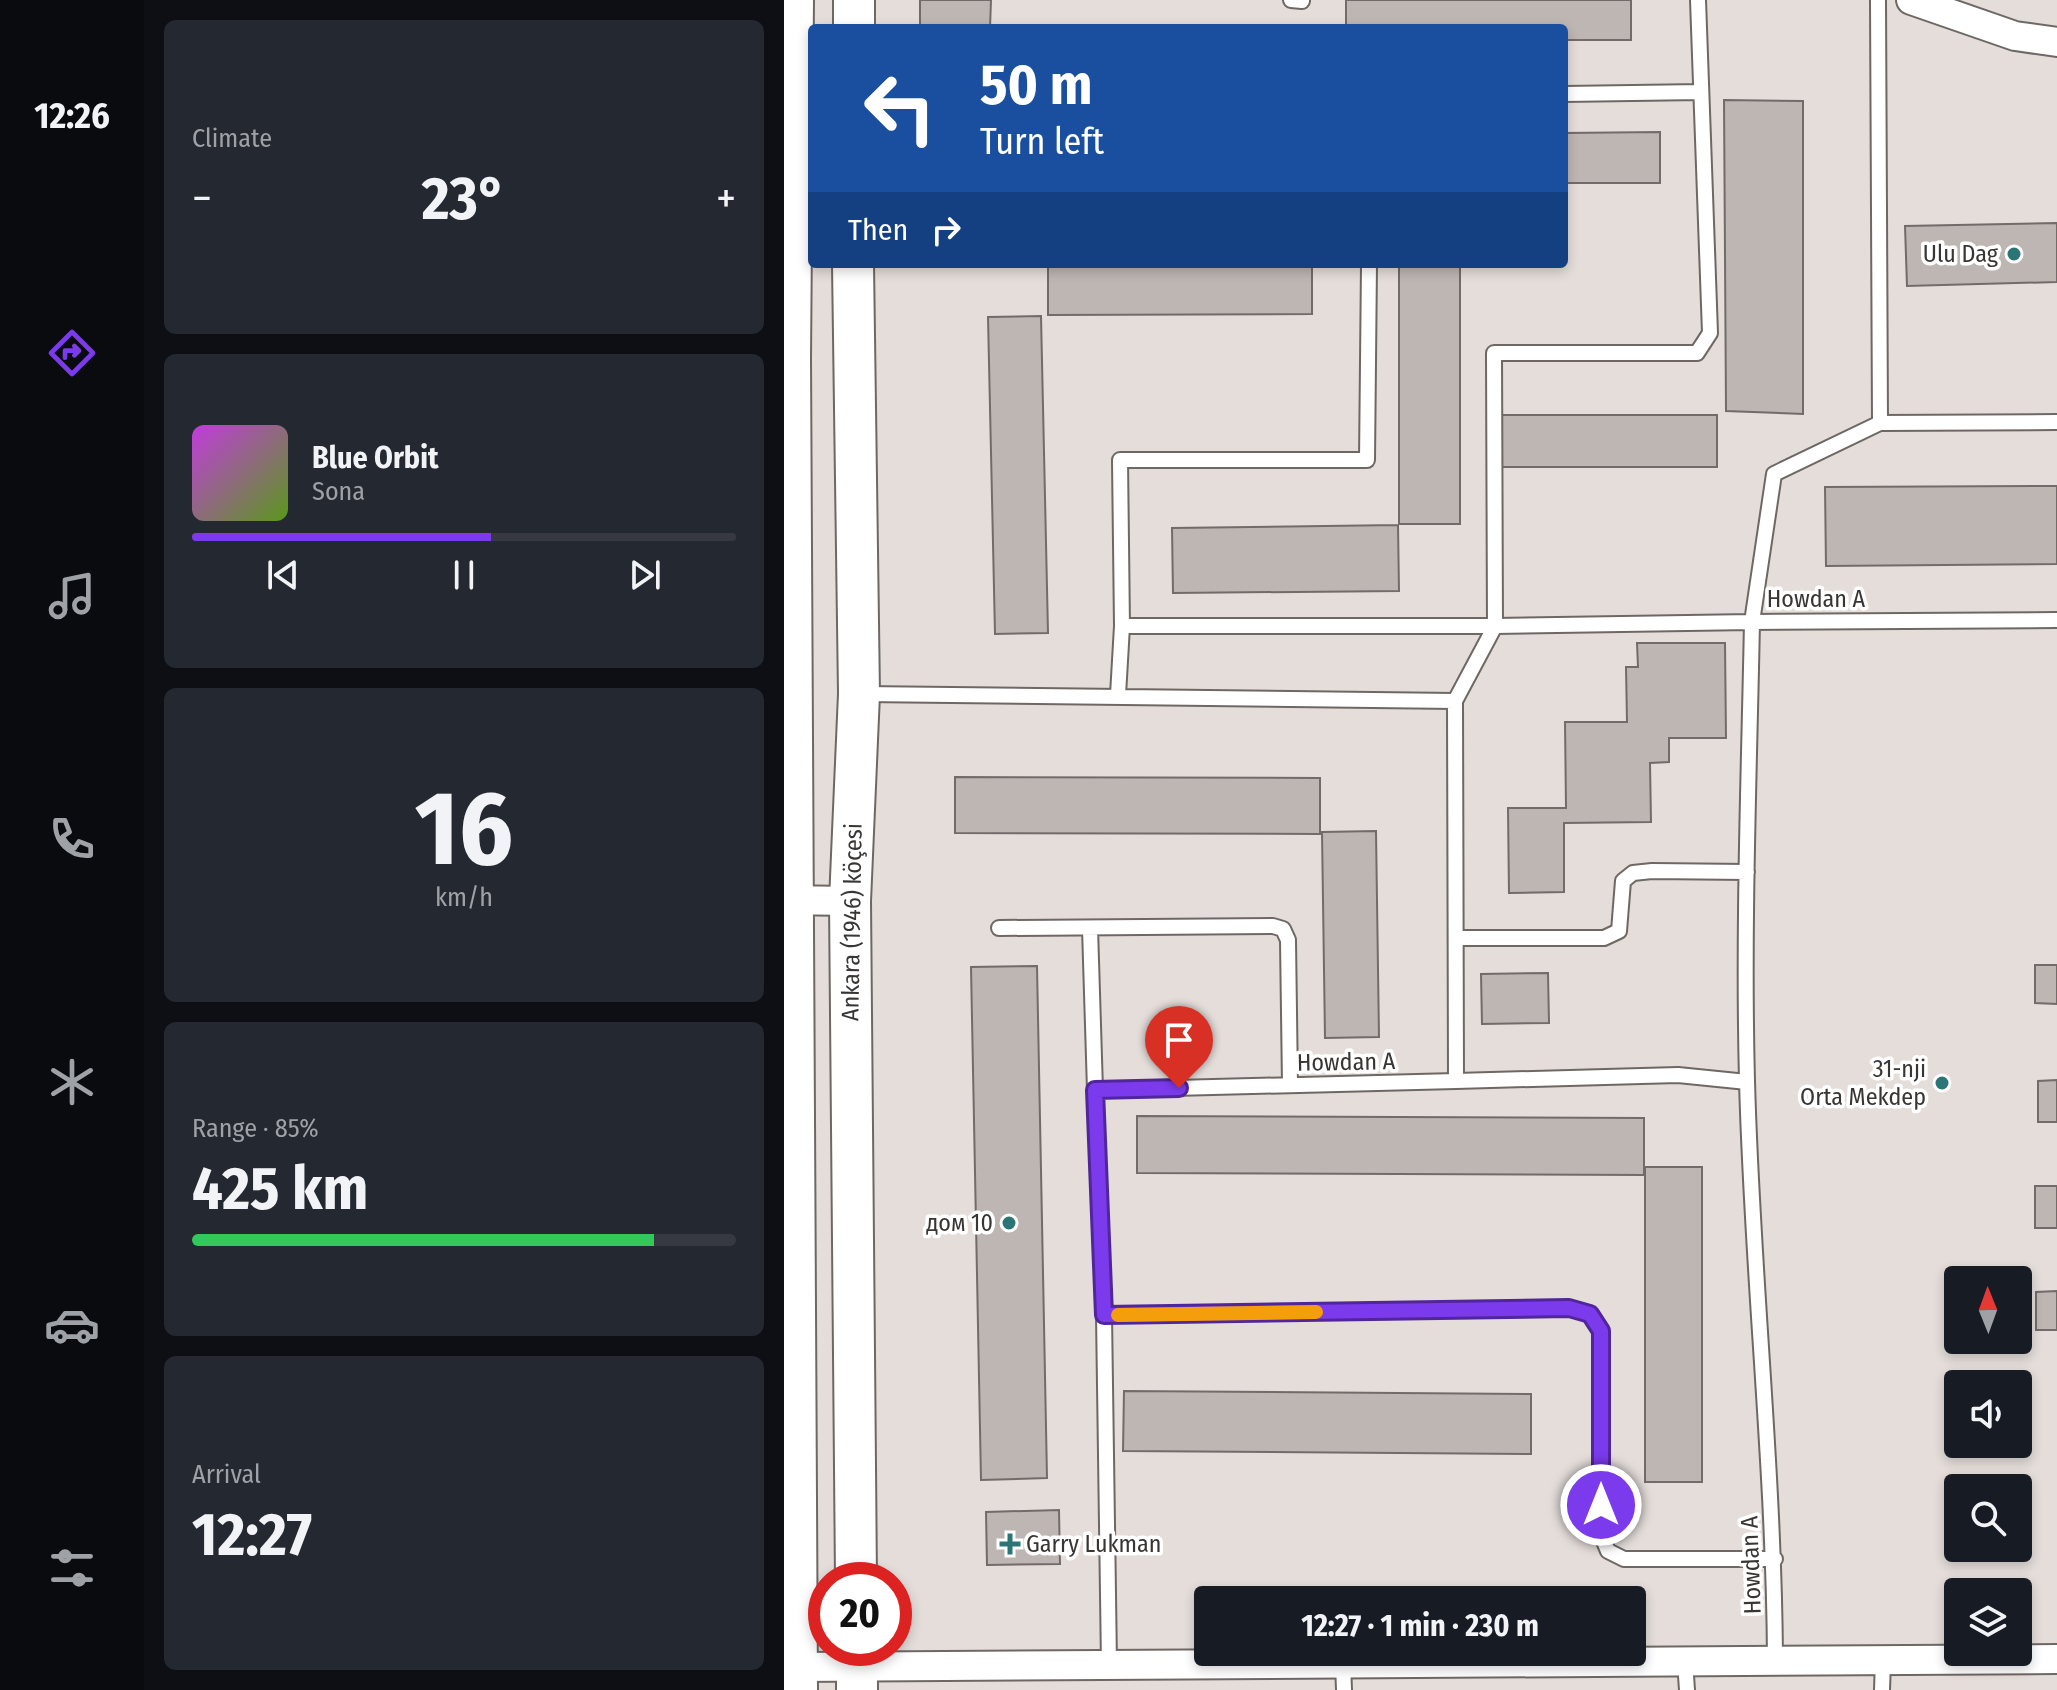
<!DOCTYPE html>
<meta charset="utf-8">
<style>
body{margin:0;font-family:"Fira Sans Condensed",sans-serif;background:#242831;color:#f1f3f6;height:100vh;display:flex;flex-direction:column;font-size:30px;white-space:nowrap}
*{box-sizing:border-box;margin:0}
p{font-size:26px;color:#9ea1a6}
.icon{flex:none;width:44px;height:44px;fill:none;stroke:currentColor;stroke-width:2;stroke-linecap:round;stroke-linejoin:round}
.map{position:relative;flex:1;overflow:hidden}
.sheet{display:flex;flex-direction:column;gap:20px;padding:20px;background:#0d0f14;width:640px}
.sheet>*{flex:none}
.hud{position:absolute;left:24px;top:24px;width:760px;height:244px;border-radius:8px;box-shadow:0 4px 12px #0003;background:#1a4fa0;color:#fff;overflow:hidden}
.needle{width:52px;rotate:359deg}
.controls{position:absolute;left:1160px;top:1266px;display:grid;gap:16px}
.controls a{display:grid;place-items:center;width:88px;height:88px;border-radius:8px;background:#171b24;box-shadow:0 4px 12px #0003;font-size:40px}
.speed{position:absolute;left:24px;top:1562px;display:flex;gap:16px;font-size:40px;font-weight:700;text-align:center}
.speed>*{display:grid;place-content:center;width:104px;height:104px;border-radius:50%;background:#171b24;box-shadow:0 4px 12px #0003;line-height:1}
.speed .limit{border:12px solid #d22;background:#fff;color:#111}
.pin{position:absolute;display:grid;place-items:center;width:68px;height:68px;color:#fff;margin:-82px -34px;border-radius:50% 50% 50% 0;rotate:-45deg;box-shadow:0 0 8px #0007}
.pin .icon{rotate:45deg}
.me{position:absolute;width:88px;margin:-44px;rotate:0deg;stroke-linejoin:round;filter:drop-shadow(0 0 6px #0008)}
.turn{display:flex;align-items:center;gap:28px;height:168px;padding:0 40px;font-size:36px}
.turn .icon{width:104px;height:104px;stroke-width:2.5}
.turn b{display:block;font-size:56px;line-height:68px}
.then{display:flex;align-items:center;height:76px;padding:0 40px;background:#0003;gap:16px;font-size:30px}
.big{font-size:60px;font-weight:700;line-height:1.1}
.sheet .tile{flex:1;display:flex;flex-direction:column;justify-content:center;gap:12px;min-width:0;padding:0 28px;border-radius:12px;background:#242831}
.sheet .dial{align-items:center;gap:0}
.dial b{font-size:104px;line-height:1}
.song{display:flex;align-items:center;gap:24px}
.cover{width:96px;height:96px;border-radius:12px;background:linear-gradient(135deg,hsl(290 70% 55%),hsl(90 70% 35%))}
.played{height:8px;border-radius:4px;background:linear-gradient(90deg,#7c3aed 55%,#363941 55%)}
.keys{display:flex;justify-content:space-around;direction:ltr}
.heat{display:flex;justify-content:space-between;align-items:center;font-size:44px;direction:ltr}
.charge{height:12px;border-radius:6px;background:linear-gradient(90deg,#34c759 85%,#363941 0)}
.trip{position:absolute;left:410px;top:1586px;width:452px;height:80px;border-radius:8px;background:#171b24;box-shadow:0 4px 12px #0003;font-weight:700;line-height:80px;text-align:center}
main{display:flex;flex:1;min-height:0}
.tab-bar{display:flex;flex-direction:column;width:144px;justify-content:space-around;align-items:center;background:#090b0e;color:#9ea1a6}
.tab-bar .icon{width:56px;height:56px}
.tab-bar .current{color:#7c3aed}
.tab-bar b{font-size:36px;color:#f1f3f6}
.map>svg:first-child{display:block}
.building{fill:#bdb6b3;stroke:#726b69;stroke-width:2}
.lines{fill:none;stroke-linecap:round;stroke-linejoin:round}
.service-casing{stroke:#6e6865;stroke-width:18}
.minor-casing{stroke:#6e6865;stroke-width:32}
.secondary-casing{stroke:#6e6865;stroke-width:44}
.service{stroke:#fff;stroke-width:14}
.minor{stroke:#fff;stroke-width:28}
.secondary{stroke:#fff;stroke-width:40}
.route-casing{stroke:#51269a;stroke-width:20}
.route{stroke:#7c3aed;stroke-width:14}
.slow{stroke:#f59e0b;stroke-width:14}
.poi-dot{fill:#2b7577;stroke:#fff;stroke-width:3}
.labels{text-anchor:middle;stroke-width:7;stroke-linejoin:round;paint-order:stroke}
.poi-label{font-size:24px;fill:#383635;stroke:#fff;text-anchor:end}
.street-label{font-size:24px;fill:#383635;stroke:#fff}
</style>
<main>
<nav class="tab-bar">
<b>12:26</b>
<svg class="icon current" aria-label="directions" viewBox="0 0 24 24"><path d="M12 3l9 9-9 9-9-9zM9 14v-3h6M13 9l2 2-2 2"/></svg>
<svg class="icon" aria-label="music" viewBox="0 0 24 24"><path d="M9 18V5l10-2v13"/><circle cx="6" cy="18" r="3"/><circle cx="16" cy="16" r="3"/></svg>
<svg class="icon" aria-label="phone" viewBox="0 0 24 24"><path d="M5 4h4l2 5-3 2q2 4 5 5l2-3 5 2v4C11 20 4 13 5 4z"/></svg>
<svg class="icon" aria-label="climate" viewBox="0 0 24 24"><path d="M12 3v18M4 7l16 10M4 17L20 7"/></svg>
<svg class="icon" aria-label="car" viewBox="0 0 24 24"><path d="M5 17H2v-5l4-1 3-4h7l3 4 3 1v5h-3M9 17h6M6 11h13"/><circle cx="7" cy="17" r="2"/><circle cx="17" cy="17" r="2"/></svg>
<svg class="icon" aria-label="filters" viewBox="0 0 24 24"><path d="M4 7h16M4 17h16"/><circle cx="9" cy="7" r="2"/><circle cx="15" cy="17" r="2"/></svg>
</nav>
<section class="sheet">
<div class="tile"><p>Climate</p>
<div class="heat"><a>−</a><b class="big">23°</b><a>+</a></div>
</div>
<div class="tile">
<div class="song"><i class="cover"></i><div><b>Blue Orbit</b><p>Sona</p></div></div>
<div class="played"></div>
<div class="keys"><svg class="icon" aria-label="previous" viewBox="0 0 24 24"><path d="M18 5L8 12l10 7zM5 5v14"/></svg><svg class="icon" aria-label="pause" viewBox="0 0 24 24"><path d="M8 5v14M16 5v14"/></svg><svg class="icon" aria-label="next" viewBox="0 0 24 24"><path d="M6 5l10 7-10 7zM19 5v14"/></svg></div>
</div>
<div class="tile dial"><b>16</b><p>km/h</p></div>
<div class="tile"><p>Range · 85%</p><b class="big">425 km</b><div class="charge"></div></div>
<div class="tile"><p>Arrival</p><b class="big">12:27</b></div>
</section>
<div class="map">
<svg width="1273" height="1690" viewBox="0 0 1273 1690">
<rect width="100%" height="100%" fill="#e4ddda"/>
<path class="building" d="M136,0H207L206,28H136Z
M562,0H847V40H780V28H562Z
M940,100L1019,101V414L942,411Z
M876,132V183H780V133Z
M1273,223V282L1123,286L1121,226Z
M264,264H528V314L264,315Z
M615,264H676V524H615Z
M257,316L264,633L211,634L204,317Z
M715,415H933V467H716Z
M1273,486V564L1042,566L1041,487Z
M614,525L615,591L389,593L388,528Z
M853,643H941L942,738H885V762L866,763L867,822L780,823V892L725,893L724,808H782L781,722H843L842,667H854Z
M171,777L536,778V834L171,833Z
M592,831L595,1037L541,1038L538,832Z
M1251,965H1273V1004L1251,1003Z
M253,966L263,1478L197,1480L187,967Z
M764,973L765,1023L698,1024L697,974Z
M1273,1080V1122H1254V1081Z
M353,1116L860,1118V1175L353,1173Z
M861,1167H918V1482H861Z
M1251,1186H1273V1228H1251Z
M1273,1291V1330H1252V1292Z
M340,1391L747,1394V1454L339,1451Z
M275,1510L276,1564L203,1565L202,1512Z"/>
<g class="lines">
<g class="service-casing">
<path id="service" d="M507,0L518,1
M1094,0L1096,423L1273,422
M780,94L917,92
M338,626H711L968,622L990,474L1096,423
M79,694L671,701L672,1081L311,1090L320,1315L325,1664
M334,695L338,626L336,460H583L585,264
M671,701L711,626L710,353H913L926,333L914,0
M215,928L489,926L499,929L504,940L506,1085
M306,928L311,1090
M672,938H820L835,931L839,881L849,873L868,871L963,872
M672,1081L894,1075L963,1082
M320,1315L785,1308L806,1314L817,1331V1534L824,1551L840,1559H991
M991,1660C990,1467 968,1274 963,1081C959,928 965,775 968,622L1273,620
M901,1661L903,1690
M559,1663L560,1690
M1098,1690L1099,1660"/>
</g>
<g class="minor-casing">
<path id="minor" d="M1127,0L1231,36L1273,42
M0,900L66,901
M13,1667L1273,1659"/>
</g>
<g class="secondary-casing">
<path id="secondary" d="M9,0L6,358L13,1690
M70,28V0
M69,264L75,694L66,901L72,1580
M73,1648V1690"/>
</g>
<use href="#service" class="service"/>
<use href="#minor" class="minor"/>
<use href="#secondary" class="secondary"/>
</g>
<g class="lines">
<g class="route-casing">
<path id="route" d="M395,1088L311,1090L320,1315L785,1308L806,1314L817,1331V1505"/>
</g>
<use href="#route" class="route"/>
<path class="slow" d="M334,1315L532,1312"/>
</g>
<g class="poi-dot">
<circle cx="1230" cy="254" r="8"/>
<circle cx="1158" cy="1083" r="8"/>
<circle cx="225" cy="1223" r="8"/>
<path d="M222 1532h8v8h8v8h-8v8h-8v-8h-8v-8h8z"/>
</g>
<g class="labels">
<g class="poi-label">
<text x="1214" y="262">Ulu Dag</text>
<text x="1142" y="1077">31-nji<tspan x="1142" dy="28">Orta Mekdep</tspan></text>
<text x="209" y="1231">дом 10</text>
<text x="242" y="1552" text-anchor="start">Garry Lukman</text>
</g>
<g class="street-label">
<text x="1032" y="607">Howdan A</text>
<text transform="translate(68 922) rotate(-89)" y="8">Ankara (1946) köçesi</text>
<text transform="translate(562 1062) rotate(-1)" y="8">Howdan A</text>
<text transform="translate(967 1565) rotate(-92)" y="8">Howdan A</text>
</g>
</g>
</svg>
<div class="controls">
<a><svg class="needle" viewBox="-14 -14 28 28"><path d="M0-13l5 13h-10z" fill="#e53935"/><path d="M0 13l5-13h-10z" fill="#9ea1a6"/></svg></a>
<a><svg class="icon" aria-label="sound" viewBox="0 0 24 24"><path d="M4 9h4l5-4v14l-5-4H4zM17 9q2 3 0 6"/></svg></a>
<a><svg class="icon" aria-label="search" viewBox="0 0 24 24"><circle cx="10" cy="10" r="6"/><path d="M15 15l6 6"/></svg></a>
<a><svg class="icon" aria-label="layers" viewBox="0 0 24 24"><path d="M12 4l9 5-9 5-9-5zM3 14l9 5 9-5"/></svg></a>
</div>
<div class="speed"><div class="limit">20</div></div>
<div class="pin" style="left:395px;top:1088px;background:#d93025"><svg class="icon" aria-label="arrive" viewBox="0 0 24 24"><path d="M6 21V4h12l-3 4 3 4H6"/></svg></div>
<svg class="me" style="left:817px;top:1505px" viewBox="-20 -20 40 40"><circle r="17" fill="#7c3aed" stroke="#fff" stroke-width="3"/><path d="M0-11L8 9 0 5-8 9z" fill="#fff"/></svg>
<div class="trip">12:27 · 1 min · 230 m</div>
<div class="hud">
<div class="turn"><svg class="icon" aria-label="left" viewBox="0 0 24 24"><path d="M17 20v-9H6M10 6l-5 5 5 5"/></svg><div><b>50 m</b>Turn left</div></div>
<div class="then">Then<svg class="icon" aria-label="right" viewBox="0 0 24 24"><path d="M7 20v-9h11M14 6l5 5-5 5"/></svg></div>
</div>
</div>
</main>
